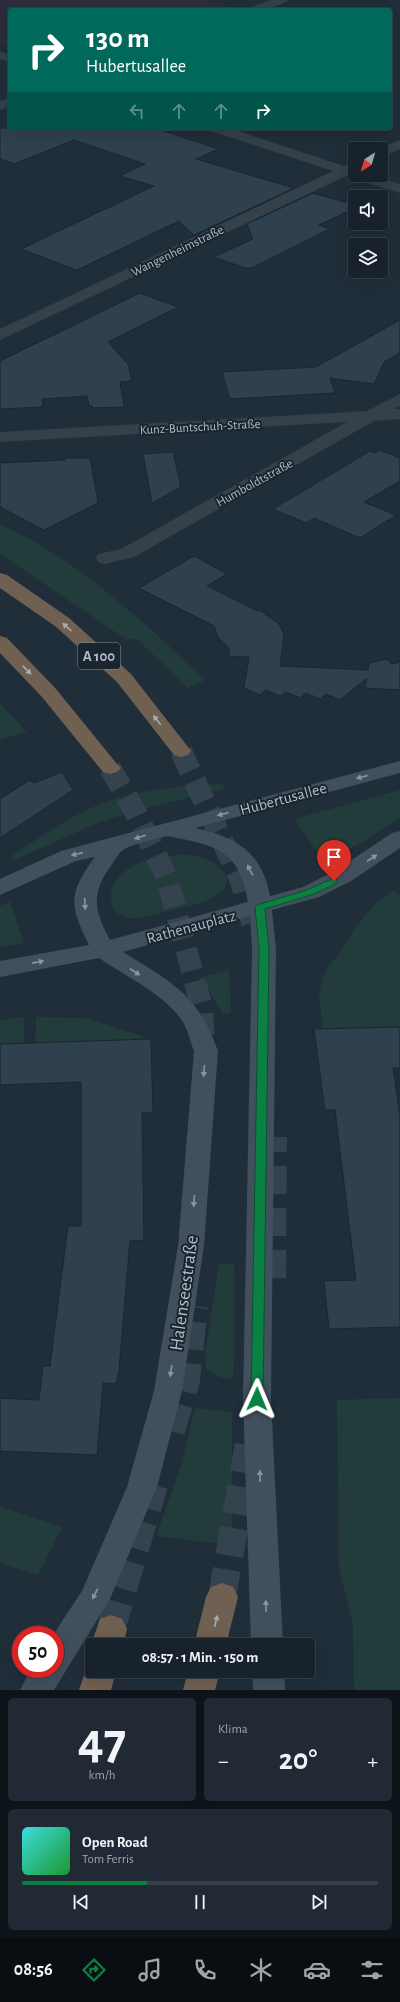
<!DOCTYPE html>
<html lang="de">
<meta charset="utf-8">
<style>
body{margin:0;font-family:"Alegreya Sans",sans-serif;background:#212a34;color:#f1f3f6;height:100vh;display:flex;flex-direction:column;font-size:15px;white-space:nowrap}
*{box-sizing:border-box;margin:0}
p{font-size:13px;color:#9fa4a9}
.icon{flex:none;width:22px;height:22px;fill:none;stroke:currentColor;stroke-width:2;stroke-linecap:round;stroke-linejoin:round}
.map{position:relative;height:1690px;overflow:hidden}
.side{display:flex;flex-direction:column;gap:8px;padding:8px;background:#0d1318;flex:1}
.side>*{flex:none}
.hud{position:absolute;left:8px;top:8px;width:384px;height:122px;border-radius:4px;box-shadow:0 4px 16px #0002,0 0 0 1px #363f48;background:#00695c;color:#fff;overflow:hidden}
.needle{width:26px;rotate:217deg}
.buttons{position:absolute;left:348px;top:142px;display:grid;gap:8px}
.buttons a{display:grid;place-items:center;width:40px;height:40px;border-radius:4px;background:#18222c;box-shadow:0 4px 16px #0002,0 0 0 1px #363f48;font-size:20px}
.speed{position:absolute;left:12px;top:1626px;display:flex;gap:8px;font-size:20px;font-weight:700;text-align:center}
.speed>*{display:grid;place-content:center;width:52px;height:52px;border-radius:50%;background:#18222c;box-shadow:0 4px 16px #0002,0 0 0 1px #363f48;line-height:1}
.speed .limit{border:6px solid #d22;background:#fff;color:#111}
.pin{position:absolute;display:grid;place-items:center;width:34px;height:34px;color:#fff;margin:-41px -17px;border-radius:50% 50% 50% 0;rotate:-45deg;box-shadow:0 0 4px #0007}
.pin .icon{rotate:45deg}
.me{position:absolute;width:44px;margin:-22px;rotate:1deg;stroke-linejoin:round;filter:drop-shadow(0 0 3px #0008)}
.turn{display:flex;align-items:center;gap:14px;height:84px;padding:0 12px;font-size:18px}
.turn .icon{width:52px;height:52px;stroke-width:2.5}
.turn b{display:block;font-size:28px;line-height:34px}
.lanes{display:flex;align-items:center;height:38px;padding:0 12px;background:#0003;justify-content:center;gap:20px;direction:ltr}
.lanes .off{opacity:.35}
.big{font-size:30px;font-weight:700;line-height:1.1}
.side .widget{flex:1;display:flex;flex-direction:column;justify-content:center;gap:6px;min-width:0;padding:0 14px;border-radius:6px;background:#212a34}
.side .dial{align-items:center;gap:0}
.dial b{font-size:52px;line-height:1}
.song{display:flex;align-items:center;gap:12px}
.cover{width:48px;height:48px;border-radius:6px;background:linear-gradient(135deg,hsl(180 70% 55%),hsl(130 70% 35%))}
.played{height:4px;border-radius:2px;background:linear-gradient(90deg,#0b8043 35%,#363f48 35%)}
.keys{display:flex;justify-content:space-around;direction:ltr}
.heat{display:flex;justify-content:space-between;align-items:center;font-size:22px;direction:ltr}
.side .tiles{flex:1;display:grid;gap:8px;grid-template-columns:1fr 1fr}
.widget:last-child{grid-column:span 2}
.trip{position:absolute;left:85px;top:1638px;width:230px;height:40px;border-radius:4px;background:#18222c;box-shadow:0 4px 16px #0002,0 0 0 1px #363f48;font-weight:700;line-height:40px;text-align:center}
.menu{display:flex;height:64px;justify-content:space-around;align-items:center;background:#0a0e12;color:#9fa4a9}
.menu .icon{width:28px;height:28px}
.menu .selected{color:#0b8043}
.menu b{font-size:18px;color:#f1f3f6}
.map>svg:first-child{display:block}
.medical{fill:#2c2c3b}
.green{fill:#223b3b}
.building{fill:#2f404e;stroke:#1b2731}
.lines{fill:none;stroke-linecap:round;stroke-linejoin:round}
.highway-tunnel-far1{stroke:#35434f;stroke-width:22;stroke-dasharray:22 11;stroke-linecap:butt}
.highway-tunnel{stroke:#35434f;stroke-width:28;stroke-dasharray:28 14;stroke-linecap:butt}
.street{fill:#34404a;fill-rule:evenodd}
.secondary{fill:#424f5d;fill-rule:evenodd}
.highway{fill:#706051;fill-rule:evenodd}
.oneway{fill:#a6adb4}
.oneway2{fill:#8995a1}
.route{fill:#0b8043;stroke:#07532c}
.labels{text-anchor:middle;stroke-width:4;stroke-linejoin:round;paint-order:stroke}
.far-street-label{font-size:13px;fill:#afbbc6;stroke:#1a252f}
.shield{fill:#1a252f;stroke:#828e99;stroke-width:1}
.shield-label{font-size:15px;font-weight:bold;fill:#afbbc6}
.street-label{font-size:16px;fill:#afbbc6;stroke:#1a252f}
.near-street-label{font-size:19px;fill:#afbbc6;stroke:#1a252f}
</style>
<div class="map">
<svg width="400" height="1690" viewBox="0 0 400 1690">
<rect width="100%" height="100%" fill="#202e3a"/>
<path class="medical" d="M0,0H216L210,1L229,7L220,10H10V48L0,44Z"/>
<path class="green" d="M0,524C22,535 43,546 64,560C115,595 160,637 205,680L188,688L136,638L127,640L0,554Z
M0,704L27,732L0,740Z
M222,784L225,789L141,809L97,823L13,861L11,860L14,854C38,839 61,822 87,810C128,790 177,786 222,784Z
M400,790V818L364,841L324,862L294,819Z
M178,855C193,854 209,857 220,868C248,895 184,908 170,911C157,914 142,920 128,918C110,915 107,896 115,882C128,862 156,857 178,855Z
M394,890L400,897V1027L323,1028L319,996L325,971L341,951L355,928L374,905Z
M10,901L24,943L0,947V906Z
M229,970L231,1013L223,1014L211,994L198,978Z
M24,1017V1043L0,1044V1020Z
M36,1017L86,1018L151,1039L35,1043Z
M219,1263L234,1264L235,1343L233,1376L227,1379L217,1376L206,1369L205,1355Z
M400,1398V1690H354L353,1624L339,1567L337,1400Z
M195,1408L232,1412V1545L156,1536L181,1466Z
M0,1507L62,1527L38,1575L0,1563Z"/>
<path class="building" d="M0,128H155L218,149L196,159L294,188L194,235L179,221L77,270L21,249L154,186L120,176L145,164L74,140L14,164L0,159Z
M313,193L355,205V208L319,225L330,229L252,268H245L214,257L253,239L247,224Z
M140,293L178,307L108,342L128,364L132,381L120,382L124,407L92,408V406H89L87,396L42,399L43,407L0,409V361Z
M400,320V353L384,362L374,384L330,378L335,393L230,399L222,372L316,367Z
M379,450L400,458V481L364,502L396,515L360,538L314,518L306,523L273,509L370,451L374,453Z
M173,452L181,487L152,503L143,454Z
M64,458H90L98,503L44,530L0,507V463L65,460Z
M194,556L227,574L207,586L258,611L259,610L278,623L284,634L280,666L368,670L369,663L387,659L391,664L400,662V690L365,688L367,678L340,700L326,694L320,699L306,693L300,698L286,692L280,696L266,690L260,695L244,688L249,657L229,656V648L218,637L214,626L139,588Z
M62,772L73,790L0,838V799L30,780L34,783Z
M400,1027V1068H393L400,1116V1327L329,1329L324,1281L356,1280L335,1110H325L314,1029Z
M151,1039L153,1113H142L144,1240L130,1241L119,1370L116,1384L103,1383L97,1455L0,1451V1398L39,1400L43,1366H50L68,1226H81V1082L0,1085V1044Z"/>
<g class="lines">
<path class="highway-tunnel-far1" d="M181,751L241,881L254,930
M110,768L136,813L167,878L202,1008L204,1046"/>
<path class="highway-tunnel" d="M272,1278L273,1137
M171,1431L186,1380L194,1306
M222,1597L250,1437
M111,1629L154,1485"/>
<path class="street" d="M271,0H288L286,2L266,10H249L251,7Z
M0,51L10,55V63L0,59Z
M10,98V107L0,110V101Z
M209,128H229L344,166L355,162V175H371L400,184V193L346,176L0,340V329L333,171L211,131Z
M400,140V149L381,157V149H379Z
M400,394V406L394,409H400V419L374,421L134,557L105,564L98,562L96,558L98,554L121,549L347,422L0,442V432L367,411Z"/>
<path class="secondary" d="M400,761V773L195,828C236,837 262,852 270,896L303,887L335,871L392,833L400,831V848L351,881L319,897L272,910L276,949L271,1399L283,1645H251L243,1399L252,949L250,916L123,952C171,982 198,994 218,1051L204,1246L182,1391L157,1487L110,1599L54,1690H20L31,1669H55V1635H53L82,1591L127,1487L154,1391L178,1246L194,1051C190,1041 188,1031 183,1022C166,995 125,976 99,958L0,977V961L89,945C69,905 68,893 95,857L76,861L0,895V879L61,851ZM167,836C214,845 240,849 248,902L110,940C95,912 90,895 110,867C114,862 118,853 123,850C131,844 157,839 167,836Z
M252,1671H284L285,1690H253Z"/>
<path class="highway" d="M0,573L7,575L69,618L131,674L188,747L191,751L188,755L181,757L174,755L117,682L55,626L0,588Z
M0,636L7,638L56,689L117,764L121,768L117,772L110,774L103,772L42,697L0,653Z
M222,1583L233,1587L238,1597L226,1645H194L206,1597L211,1587Z
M111,1615L122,1619L127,1629L123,1645H92V1647L91,1645L100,1619Z
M92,1660V1671H116L111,1690H79L89,1661Z
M188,1671H220L215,1690H183Z"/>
</g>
<defs><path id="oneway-solid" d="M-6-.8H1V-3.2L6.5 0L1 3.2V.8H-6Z"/></defs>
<g class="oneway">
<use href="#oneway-solid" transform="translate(67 627) rotate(-138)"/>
<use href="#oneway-solid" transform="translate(27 670) rotate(46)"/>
<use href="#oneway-solid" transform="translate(157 720) rotate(-128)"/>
<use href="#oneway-solid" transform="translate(216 1621) rotate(-76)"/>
</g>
<g class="oneway2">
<use href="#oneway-solid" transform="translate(362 777) rotate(166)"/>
<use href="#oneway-solid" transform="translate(223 814) rotate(165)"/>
<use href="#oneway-solid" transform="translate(140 837) rotate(162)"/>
<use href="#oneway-solid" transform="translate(77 854) rotate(167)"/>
<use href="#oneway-solid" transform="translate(372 858) rotate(-33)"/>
<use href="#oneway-solid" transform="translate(250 870) rotate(-118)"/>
<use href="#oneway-solid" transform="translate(85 904) rotate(87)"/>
<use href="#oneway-solid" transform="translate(38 962) rotate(-11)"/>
<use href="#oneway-solid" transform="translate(135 972) rotate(33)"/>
<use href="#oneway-solid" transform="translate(204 1071) rotate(94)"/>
<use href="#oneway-solid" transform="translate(194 1201) rotate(94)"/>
<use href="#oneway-solid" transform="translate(171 1371) rotate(99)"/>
<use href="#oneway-solid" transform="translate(260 1476) rotate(-92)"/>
<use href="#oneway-solid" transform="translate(95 1594) rotate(116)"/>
<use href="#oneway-solid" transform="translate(266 1606) rotate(-92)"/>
</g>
<path class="route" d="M334,878L337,879V883L314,894L265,909L269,949L263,1399L261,1402H253L251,1399L259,949L255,907L257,905L307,890Z"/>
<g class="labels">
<g class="far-street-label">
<text transform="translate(177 250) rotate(-26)" y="5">Wangenheimstraße</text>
<text transform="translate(200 426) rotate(-3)" y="5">Kunz-Buntschuh-Straße</text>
<text transform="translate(254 482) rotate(-29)" y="5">Humboldtstraße</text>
</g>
<rect class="shield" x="78" y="643" width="42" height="26" rx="3"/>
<g class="shield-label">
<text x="99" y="661">A 100</text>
</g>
<g class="street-label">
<text transform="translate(283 798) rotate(-15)" y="6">Hubertusallee</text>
<text transform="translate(191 926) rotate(-15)" y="6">Rathenauplatz</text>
</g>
<g class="near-street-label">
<text transform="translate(183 1293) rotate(-82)" y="7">Halenseestraße</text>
</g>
</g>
</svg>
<div class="buttons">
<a><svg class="needle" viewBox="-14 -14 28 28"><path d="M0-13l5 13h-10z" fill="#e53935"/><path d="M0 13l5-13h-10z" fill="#9fa4a9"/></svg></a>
<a><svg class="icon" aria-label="sound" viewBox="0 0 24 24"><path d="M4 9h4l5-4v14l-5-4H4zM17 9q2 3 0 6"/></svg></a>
<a><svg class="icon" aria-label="layers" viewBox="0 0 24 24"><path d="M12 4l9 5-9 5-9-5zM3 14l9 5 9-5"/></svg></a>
</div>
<div class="speed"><div class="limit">50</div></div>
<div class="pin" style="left:334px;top:881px;background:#d93025"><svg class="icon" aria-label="arrive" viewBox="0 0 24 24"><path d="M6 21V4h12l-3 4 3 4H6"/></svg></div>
<svg class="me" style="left:257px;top:1399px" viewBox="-20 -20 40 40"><path d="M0-17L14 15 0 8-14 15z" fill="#0b8043" stroke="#fff" stroke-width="4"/></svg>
<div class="trip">08:57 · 1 Min. · 150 m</div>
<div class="hud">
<div class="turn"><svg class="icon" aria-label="right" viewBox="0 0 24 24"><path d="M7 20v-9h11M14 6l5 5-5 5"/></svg><div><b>130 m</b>Hubertusallee</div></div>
<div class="lanes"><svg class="icon off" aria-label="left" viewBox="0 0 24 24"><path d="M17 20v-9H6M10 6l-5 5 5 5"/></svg><svg class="icon off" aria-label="ahead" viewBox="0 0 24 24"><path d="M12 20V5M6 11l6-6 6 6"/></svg><svg class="icon off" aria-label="ahead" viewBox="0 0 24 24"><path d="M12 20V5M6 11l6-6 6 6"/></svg><svg class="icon" aria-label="right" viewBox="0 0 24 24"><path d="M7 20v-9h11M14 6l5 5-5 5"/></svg></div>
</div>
</div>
<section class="side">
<div class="tiles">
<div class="widget dial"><b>47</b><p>km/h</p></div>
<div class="widget"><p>Klima</p>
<div class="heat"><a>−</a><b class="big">20°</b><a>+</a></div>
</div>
<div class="widget">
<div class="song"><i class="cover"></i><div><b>Open Road</b><p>Tom Ferris</p></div></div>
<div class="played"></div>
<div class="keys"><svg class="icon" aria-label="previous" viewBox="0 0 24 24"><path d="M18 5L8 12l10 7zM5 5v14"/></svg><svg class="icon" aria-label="pause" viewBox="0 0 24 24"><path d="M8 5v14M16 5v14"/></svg><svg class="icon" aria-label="next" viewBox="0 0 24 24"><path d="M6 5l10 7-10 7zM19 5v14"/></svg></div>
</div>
</div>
</section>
<nav class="menu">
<b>08:56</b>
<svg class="icon selected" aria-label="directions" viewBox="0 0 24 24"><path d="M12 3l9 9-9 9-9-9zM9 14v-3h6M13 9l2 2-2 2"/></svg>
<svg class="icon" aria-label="music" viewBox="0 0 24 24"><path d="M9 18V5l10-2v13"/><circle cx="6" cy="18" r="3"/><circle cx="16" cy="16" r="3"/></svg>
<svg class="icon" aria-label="phone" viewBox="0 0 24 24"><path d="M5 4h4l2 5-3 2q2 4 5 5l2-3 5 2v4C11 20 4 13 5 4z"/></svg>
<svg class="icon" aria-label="climate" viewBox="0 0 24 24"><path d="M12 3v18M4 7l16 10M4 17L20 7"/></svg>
<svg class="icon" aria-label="car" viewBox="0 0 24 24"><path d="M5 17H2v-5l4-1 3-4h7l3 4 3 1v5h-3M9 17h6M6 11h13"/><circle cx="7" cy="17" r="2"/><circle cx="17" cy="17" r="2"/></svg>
<svg class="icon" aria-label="filters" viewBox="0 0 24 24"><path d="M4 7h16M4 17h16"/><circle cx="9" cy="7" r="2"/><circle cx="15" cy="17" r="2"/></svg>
</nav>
